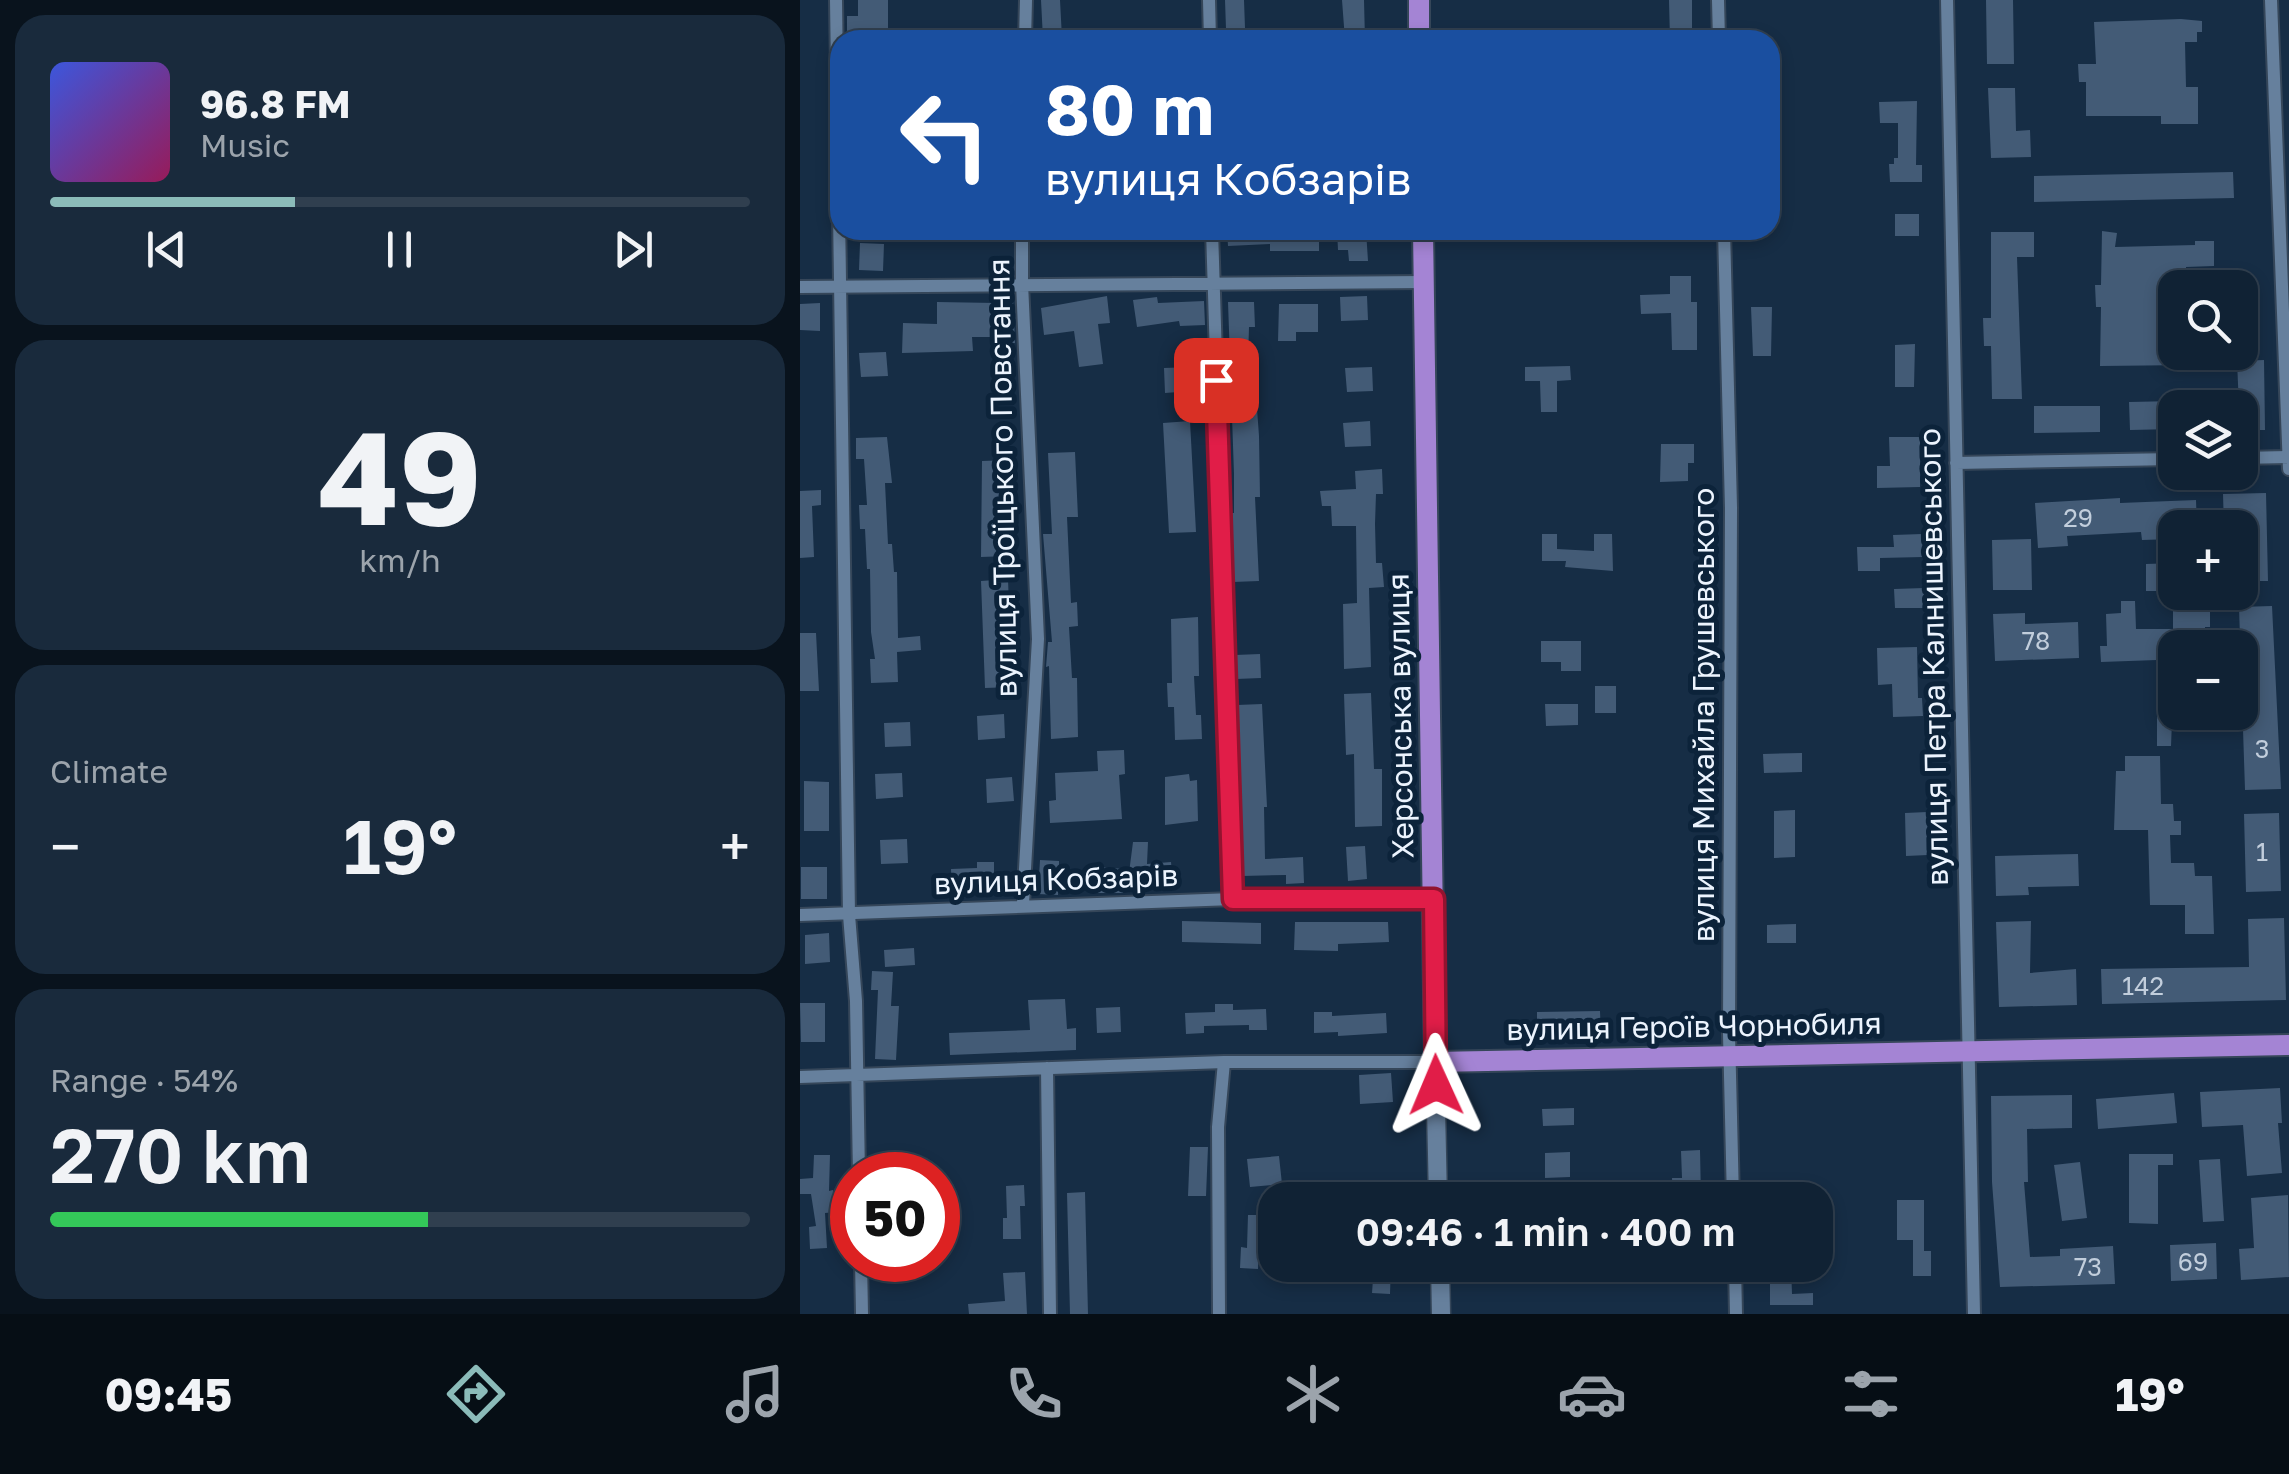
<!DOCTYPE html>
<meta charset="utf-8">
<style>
body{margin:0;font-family:"Golos Text",sans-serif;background:#192a3c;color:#f1f3f6;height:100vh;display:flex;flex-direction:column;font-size:38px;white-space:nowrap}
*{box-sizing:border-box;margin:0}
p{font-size:32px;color:#9ca4ac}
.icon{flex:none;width:55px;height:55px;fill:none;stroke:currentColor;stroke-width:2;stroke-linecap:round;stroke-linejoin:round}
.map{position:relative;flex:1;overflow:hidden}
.details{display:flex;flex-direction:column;gap:15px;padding:15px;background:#09131d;width:800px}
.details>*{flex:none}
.banner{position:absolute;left:30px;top:30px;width:950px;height:210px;border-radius:30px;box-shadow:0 5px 15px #0003,0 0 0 2px #303f4f;background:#1a4fa0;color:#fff;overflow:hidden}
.controls{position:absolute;left:1358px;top:270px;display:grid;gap:20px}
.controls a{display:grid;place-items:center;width:100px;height:100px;border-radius:20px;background:#102234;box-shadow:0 5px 15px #0003,0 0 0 2px #303f4f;font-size:50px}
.speed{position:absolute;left:30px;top:1152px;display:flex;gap:20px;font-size:50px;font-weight:700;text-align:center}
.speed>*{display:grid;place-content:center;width:130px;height:130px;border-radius:50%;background:#102234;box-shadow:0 5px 15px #0003,0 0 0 2px #303f4f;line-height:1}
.speed .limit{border:15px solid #d22;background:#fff;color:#111}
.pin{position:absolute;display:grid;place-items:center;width:85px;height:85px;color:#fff;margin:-42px;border-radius:20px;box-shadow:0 5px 15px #0006}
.me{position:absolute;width:110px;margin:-55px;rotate:359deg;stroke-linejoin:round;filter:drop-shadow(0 0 8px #0008)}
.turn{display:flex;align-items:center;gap:35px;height:210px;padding:0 50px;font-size:45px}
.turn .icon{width:130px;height:130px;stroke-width:2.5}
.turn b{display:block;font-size:70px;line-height:85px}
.big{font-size:75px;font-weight:600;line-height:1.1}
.details .widget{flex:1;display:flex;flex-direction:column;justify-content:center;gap:15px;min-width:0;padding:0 35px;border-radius:30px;background:#192a3c}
.details .dial{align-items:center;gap:0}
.dial b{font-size:130px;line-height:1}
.song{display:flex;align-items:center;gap:30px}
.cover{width:120px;height:120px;border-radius:15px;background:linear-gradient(135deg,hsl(230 70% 55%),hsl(330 70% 35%))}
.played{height:10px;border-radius:5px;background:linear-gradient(90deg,#8bbbb9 35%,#303f4f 35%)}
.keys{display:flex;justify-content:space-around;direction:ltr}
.heat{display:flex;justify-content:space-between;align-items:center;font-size:55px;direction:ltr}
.charge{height:15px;border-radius:8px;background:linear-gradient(90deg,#34c759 54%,#303f4f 0)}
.trip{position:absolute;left:458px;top:1182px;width:575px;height:100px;border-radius:30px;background:#102234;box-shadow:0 5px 15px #0003,0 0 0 2px #303f4f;font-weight:600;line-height:100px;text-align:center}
.dock{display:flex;height:160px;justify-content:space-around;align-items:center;background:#060e15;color:#9ca4ac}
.dock .icon{width:70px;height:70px}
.dock .active{color:#8bbbb9}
.dock b{font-size:45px;color:#f1f3f6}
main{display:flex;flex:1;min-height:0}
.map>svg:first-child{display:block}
.building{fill:#435b76}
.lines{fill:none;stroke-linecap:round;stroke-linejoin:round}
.street-casing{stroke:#354659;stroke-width:16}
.secondary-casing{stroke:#354659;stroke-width:21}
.primary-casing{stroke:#354659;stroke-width:24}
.street{stroke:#66809d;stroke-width:12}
.secondary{stroke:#66809d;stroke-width:18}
.primary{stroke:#a484d4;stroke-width:20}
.route-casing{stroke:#92132f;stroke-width:25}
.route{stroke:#e11d48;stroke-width:18}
.labels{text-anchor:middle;stroke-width:10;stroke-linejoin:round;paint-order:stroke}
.number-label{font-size:25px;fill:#c2cedc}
.street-label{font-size:30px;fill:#ecf4fe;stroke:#0c233a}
</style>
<main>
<section class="details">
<div class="widget">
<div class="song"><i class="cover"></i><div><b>96.8 FM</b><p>Music</p></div></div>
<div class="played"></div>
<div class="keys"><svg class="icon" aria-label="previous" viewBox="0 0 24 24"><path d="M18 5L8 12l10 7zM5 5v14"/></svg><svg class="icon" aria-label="pause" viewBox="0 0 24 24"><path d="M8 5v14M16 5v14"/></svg><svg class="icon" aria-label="next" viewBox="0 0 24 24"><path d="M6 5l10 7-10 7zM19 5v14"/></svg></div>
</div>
<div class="widget dial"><b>49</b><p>km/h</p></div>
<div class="widget"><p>Climate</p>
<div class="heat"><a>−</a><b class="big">19°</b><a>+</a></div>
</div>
<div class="widget"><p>Range · 54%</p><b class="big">270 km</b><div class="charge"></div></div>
</section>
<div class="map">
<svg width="1489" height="1314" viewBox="0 0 1489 1314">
<rect width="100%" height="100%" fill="#162d45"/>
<path class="building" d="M58,0H88V31L47,32V16H58Z
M241,0H260L262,38L243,39Z
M425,0H444L445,28L426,29Z
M542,0H564L565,40H545Z
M869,0H892V40H870Z
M1186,0H1213L1214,64H1187Z
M1381,19L1402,21V32H1397V42H1385L1386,87H1398V124H1361V116H1286V82H1279L1278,64H1296L1294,22Z
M1188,88H1215L1216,131L1230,130L1231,157L1191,158Z
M1117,101L1116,165H1122V182H1090L1089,164H1094V158H1098V123H1080L1079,102Z
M1433,172L1434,198L1234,202V176Z
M1095,214H1119V236H1095Z
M427,230H519V251H470V244L428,246Z
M537,230H566L568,261H549L548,250H538Z
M1302,231L1317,233L1315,247L1395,245V241H1414V266L1386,267V288H1375V352H1390V365L1300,366L1301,307H1296L1295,285H1301Z
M1191,232H1234V257H1217L1222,399H1192L1191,346H1184L1183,318H1191Z
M60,243L84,244L83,271L59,270Z
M870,276H891V302H897V350H872L871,313L841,314L840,295L870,294Z
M307,296L310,323L298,324L303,364L279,367L274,331L244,335L241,308Z
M567,296L568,320L541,321L540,297Z
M357,297L358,303L404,301L405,325L380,326L379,321L337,327L333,300Z
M213,299L215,343L200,344V337H172L173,351L102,353L103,323L137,324V302L196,303Z
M428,302H454L455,327H449L447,395H456L459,436L460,497H455L459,581L433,582L431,513H434V474Z
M20,303V331L0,330V304Z
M479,304H518V332H496V341H478Z
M951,307H972L971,356H953Z
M1115,344L1114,387H1095V345Z
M86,352L88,376L61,377L59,353Z
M1464,360L1465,430H1440L1437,361Z
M770,366L771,380L757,381V412H741L740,381H725V367Z
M391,367L392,391L365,393L364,368Z
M572,367L573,391L547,392L545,368Z
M1375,401V429L1330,430L1329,402Z
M1234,406H1300V432L1234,433Z
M390,421L396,532L369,533L363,423Z
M570,421L571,446L545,447L543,423Z
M87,437L92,483H85L88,544H92L94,572H97L98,638L120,636L121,650L97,652L98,682L71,683L70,659H75L71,632L70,569H67L65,529H60L59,505H67L64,459H56V438Z
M1089,437H1120V487L1077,488V466H1090Z
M861,444H894V463H888V481L860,482Z
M275,452L278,517H267L271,603L277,602L278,626L269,627L272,678H277L278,737L251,739L249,666L246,667L248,642H252L243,534H252L248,453Z
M209,460L208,556L181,557L182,461Z
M582,469L583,494H576L575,524L576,563H582L584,587L569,588L571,667L544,669L543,604L557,603L556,526H532L531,506H522L520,491L556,489L555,471Z
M21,490V505L12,506L14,557L0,558V491Z
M1466,493L1468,581H1440V528H1424L1423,494Z
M1320,498V503L1396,500L1397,528H1375V539L1342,540L1341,532L1267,536L1268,546L1238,548L1235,503Z
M742,534H757V549L794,551V534H812L813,571L765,567L766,561H742Z
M1122,534L1123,557L1080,558V571H1058L1057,547H1094L1093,535Z
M1231,539L1232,590H1193L1192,540Z
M1375,563V579H1362L1363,591H1346V564Z
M208,579L212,687L185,688L181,581Z
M1124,588L1125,608H1095L1094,589Z
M1410,598V627H1405V648H1375L1371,746H1357V660L1301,662L1300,646H1307L1306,614L1321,613V601H1335L1336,629H1373V604Z
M1472,606L1481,789L1445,790L1439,607Z
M1225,613V624L1278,622L1279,658L1195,661L1193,614Z
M398,617L399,676H394L396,715H401L402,739L375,740L374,707H368L367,683H372L371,619Z
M0,633H16L19,691H0Z
M741,641H781V671H761V662H741Z
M1117,647L1118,698H1122L1123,716L1093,717L1092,684L1078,685L1077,648Z
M460,654L461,678L436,679L435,655Z
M795,686H816V713H795Z
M571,693L574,769H582V826L555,827L554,754L546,755L544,694Z
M462,704L467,807H464L465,859L503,857L504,883L486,884V875L442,876L437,705Z
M745,704H778V725L746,726Z
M204,714L205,738L178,740L177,716Z
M110,722L111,746L85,747L84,723Z
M324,750L325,774L319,775L322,819L250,823L249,801L256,800L255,773L298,771L297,751Z
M1002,753V772L964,773L963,754Z
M1325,756H1360L1361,804H1373L1374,821H1381V835H1370L1371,863H1394L1395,876H1412L1414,934H1385V905H1350L1348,830H1314L1316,771H1325Z
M102,773L103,797L76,799L75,774Z
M389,774L390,781L397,780L398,821L365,825V777Z
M212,777L214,801L187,803L186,779Z
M4,781L29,782V831H4Z
M995,810V857L974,858V811Z
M1127,812L1128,855L1106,856L1105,813Z
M1479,813L1481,891L1446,892L1444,814Z
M107,839L108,863L81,864L80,840Z
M333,842H348L347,864L371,862L373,885L357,886L356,874L329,873Z
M565,846L567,879L548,881L546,847Z
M1278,854L1279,886L1228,887L1229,895L1196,896L1195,856Z
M240,860L259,861V876L297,874V867L325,869L323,893H295L296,887L258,890V895L238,894Z
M177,862H194V891H170V897L152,898L151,869L177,868Z
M1,867H27V899H1Z
M1484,918L1486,1000L1302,1004L1301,969L1449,967L1448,919Z
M382,921L461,923V944L382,942Z
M1231,921L1230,973L1276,969L1277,1005L1199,1007L1196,922Z
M495,922H588L589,942L538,944V951L494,950Z
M996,924V943H967V925Z
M29,933L30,962L5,964V935Z
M114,948L115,965L85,967L84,950Z
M72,971L93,972L91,1006H99L96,1060L75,1059L78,990H71Z
M265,999L267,1029L276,1028V1050L150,1055L149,1033L230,1030L228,1000Z
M0,1003H25V1042H1Z
M415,1004H433V1010L466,1009L467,1030H449V1025L404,1026V1033L386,1034L385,1013L415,1012Z
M320,1007L321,1032L297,1033L296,1008Z
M800,1011L801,1037H737V1012Z
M514,1012H532V1016L586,1013L587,1033L538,1036V1032L514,1033Z
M591,1073L593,1102L560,1104L559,1075Z
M1480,1088L1482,1123H1478L1482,1173L1447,1176L1443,1125L1402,1127L1400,1092Z
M1374,1093L1377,1123L1298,1129L1296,1099Z
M1272,1095V1128L1227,1129L1228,1182H1224L1230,1257L1260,1256V1249L1313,1246L1315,1284L1200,1287L1192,1182L1191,1096Z
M774,1108V1125L743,1126L742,1109Z
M390,1147H408L406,1196H388Z
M900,1150L901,1198L873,1199L872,1178H882L881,1151Z
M770,1152V1177L745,1178V1153Z
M1329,1154H1373V1165H1358V1224L1329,1223Z
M14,1155H30L29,1191L33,1190L36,1212L25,1213L27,1248L10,1249L9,1227L16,1226L11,1194H0V1179L13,1178Z
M479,1156L482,1184L450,1187L447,1159Z
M1420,1159L1424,1221L1403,1222L1399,1160Z
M1280,1162L1287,1218L1262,1221L1254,1165Z
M224,1185L225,1206H220L221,1239H203V1218H207L206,1186Z
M285,1192L288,1314H270L267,1193Z
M1488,1195L1489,1277L1441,1280L1439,1249L1454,1248L1451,1198Z
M1097,1200H1124V1251H1131V1276H1113V1240H1097Z
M448,1215H466L465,1236H459L458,1269L440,1268L441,1247L447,1248Z
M1416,1243L1417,1279L1371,1281L1370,1245Z
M574,1265H591L590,1294L572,1293Z
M970,1265H991L992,1294L1013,1293V1305H970Z
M225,1272L227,1314H169L168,1304L205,1301L203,1273Z"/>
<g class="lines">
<g class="street-casing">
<path id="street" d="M36,0L49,915L56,1001L59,1175
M409,0L410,40
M918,0L919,40
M1147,0L1174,1314
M1471,0L1489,469
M225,40L226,0
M222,230V283L238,639L223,904
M412,230L433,899
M924,230L931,508L929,1034L933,1200
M0,287L624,282
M1440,458L1489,457
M1156,463L1375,459
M0,915L433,899H634
M247,1068L250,1314
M0,1077L424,1062H635
M61,1260L62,1314
M935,1265L936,1314
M419,1314L418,1127L424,1062"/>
</g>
<g class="secondary-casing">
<path id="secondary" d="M635,1062L638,1200
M640,1265L641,1314"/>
</g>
<g class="primary-casing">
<path id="primary" d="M619,0V40
M623,230L635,1062L1489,1045"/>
</g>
<use href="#street" class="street"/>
<use href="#secondary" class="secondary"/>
<use href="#primary" class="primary"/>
</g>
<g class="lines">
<g class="route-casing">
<path id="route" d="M416,380L433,899H634L636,1085"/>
</g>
<use href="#route" class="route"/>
</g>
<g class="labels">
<g class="number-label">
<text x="1278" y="527">29</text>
<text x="1236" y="650">78</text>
<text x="1462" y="758">3</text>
<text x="1462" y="861">1</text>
<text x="1343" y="995">142</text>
<text x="1393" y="1271">69</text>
<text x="1288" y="1276">73</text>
</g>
<g class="street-label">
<text transform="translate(203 478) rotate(-91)" y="10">вулиця Троїцького Повстання</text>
<text transform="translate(1134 657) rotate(-91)" y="10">вулиця Петра Калнишевського</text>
<text transform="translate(904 715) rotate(-90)" y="10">вулиця Михайла Грушевського</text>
<text transform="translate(601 716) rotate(-91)" y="10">Херсонська вулиця</text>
<text transform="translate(256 880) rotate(-2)" y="10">вулиця Кобзарів</text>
<text transform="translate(894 1027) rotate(-1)" y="10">вулиця Героїв Чорнобиля</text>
</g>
</g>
</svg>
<div class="controls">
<a><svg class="icon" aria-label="search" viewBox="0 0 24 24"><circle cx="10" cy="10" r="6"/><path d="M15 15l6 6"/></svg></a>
<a><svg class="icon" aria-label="layers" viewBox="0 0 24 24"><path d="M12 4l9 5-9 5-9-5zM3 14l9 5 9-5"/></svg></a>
<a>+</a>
<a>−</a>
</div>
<div class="speed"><div class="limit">50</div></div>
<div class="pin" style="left:416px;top:380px;background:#d93025"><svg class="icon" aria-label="arrive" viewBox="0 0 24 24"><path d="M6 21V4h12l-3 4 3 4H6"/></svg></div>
<svg class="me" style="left:636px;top:1085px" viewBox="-20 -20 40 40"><path d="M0-17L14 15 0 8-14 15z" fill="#e11d48" stroke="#fff" stroke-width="4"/></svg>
<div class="trip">09:46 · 1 min · 400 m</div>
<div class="banner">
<div class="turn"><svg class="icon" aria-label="left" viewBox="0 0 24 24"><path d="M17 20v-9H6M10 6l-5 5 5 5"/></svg><div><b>80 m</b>вулиця Кобзарів</div></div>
</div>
</div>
</main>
<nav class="dock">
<b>09:45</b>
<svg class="icon active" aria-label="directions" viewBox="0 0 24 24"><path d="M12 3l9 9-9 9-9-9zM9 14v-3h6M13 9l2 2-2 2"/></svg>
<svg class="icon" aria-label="music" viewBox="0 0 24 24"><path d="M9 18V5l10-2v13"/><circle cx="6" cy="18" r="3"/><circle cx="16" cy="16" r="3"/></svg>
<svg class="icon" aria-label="phone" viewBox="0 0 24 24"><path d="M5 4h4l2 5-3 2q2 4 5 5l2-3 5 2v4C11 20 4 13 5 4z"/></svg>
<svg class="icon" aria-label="climate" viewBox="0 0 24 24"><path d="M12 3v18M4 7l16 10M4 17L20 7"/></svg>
<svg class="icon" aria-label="car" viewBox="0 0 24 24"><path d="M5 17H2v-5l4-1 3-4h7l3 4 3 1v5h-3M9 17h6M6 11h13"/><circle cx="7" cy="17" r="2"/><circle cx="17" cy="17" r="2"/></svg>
<svg class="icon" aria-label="filters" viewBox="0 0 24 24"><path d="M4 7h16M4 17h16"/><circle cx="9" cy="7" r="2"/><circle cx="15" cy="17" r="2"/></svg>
<b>19°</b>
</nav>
